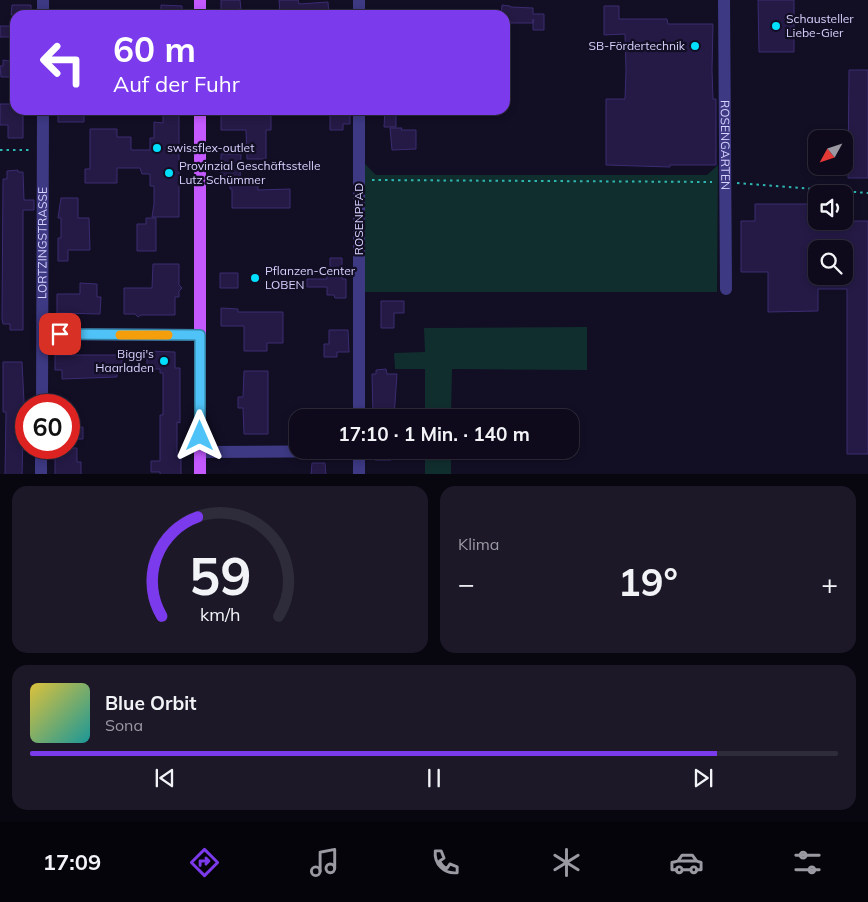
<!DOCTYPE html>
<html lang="de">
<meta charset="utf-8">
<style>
body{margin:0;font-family:Mulish,sans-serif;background:#1c1828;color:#f1f3f6;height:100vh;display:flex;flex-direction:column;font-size:19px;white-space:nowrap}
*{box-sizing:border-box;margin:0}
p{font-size:16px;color:#9b9aa3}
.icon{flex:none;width:28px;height:28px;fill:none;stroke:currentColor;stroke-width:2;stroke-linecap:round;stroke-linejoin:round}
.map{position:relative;height:474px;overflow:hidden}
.panel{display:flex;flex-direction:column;gap:12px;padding:12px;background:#08060f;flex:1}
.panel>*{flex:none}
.guide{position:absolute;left:10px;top:10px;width:500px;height:105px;border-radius:15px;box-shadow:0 2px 8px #0003,0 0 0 1px #2e2b3a;background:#7c3aed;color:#fff;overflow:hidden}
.needle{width:32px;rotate:230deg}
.fabs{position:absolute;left:808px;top:130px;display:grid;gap:10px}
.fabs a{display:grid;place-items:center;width:45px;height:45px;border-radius:10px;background:#0e0a1b;box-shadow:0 2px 8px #0003,0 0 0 1px #2e2b3a;font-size:25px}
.speed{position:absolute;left:15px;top:394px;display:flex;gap:10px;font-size:25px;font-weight:700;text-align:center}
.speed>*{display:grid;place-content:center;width:65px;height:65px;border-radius:50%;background:#0e0a1b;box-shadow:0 2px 8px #0003,0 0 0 1px #2e2b3a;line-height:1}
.speed .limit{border:8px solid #d22;background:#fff;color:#111}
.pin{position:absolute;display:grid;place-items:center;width:42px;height:42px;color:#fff;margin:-21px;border-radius:10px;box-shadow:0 2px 8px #0006}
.me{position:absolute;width:55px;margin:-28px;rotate:0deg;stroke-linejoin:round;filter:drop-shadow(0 0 4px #0008)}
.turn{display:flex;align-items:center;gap:18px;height:105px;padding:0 20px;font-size:22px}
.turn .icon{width:65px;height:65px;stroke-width:2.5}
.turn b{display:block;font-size:35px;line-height:42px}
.big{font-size:38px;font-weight:700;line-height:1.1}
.panel .card{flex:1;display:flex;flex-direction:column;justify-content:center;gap:8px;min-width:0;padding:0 18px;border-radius:15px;background:#1c1828}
.panel .dial{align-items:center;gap:0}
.dial svg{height:130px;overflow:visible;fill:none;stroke:#2e2b3a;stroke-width:7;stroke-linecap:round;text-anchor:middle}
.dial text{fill:#f1f3f6;stroke:none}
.song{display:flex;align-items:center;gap:15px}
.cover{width:60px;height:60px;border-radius:8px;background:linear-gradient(135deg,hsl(50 70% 55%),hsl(180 70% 35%))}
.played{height:5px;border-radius:2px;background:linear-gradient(90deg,#7c3aed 85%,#2e2b3a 85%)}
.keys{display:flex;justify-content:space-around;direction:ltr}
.heat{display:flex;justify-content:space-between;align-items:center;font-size:28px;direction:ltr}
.panel .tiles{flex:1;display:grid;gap:12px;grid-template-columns:1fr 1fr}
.card:last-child{grid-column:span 2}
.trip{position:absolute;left:289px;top:409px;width:290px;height:50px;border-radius:15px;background:#0e0a1b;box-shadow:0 2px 8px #0003,0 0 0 1px #2e2b3a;font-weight:700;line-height:50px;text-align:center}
.dock{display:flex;height:80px;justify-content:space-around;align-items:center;background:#06040b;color:#9b9aa3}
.dock .icon{width:35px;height:35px}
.dock .selected{color:#7c3aed}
.dock b{font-size:22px;color:#f1f3f6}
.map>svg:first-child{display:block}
.green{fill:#112e2e}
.building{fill:#241a45;stroke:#3b2c71;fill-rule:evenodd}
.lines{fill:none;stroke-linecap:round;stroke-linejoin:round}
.path{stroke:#2eb6b0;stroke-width:2;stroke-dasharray:2.5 4;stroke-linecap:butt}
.street{stroke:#3d3983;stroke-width:12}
.primary{stroke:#c359ff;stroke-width:12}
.route-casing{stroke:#337fa1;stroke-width:12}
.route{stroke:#4fc3f7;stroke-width:9}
.slow{stroke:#f59e0b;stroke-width:9}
.poi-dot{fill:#00dffd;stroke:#120e24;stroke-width:2}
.labels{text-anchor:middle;stroke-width:4.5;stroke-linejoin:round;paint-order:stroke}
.poi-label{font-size:12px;fill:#d8d2ff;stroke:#120e24;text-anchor:start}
.street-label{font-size:12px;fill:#d8d2ff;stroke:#120e24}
</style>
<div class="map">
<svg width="868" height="475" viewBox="0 0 868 475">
<rect width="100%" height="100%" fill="#120e24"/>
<path class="green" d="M364,163L376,175H707L718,165L717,292H361Z
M587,327V370L452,369L451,417H425V369H395L394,353L425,352L424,328Z
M425,450H451V474H425Z"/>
<path class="building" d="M221,0H240L241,9L234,10L235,15H221Z
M279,0H298L299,4L328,2L329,15H280Z
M758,0H794V52H759Z
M12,5H31V15H11Z
M161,5L182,6V15H161Z
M502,5L510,6L511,7L533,8V14H544V30H533V19V23H505V15H501Z
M604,6H619V19H667L668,24H713L712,70L713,99H716V165H670V167L606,165V99H625L626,70L625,34L604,35Z
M0,26H15V37H0Z
M3,60L15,62V77H1L0,66H3Z
M849,70H868V178H848Z
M0,104H15V110H23V138H8V125H0Z
M58,110H84V122H58Z
M163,110H179V217H152L154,204V186H150V174H142L140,168H117V183H85V169H90V129H117V137H131V150H150V138H154V122L163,123Z
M221,110L271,111V130H266V159H247L246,130H221Z
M330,110H350V124H343V130H330Z
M385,110H396V127H384Z
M390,128H402L401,130H416V149L392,150Z
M221,154H241L240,182H258V190L290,189V208H232V189H230V183H224V179H221Z
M18,170V172H23L24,200H34V210H23V330H10V324H3L2,319L3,179H7V171Z
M61,198H78V218H89L90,250H68V261H58V238H61V218H58Z
M755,204H816V221H868V454H847V289H818V311L768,312V272H741V221H755ZM816,249H844V276H816Z
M146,218H156V251H137V224H146Z
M330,258H342V279H346V298H335L334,295H327V287H307V279H327V271H330Z
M153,264H179V285L182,288L179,291V297H175V315H141L138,317L135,314H124V288H152Z
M220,273H238V288H220Z
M80,283L97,284V297H101L100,314L57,313V294H80Z
M381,301H404V313H394V328H381Z
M221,308L238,309V312H283V343H267V351H244V326H221Z
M329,330H348L349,352H337V357H324V344H329Z
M147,351L175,352V368H180V423L177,422V452L178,456H181V475H160V472H151V461H160V415H163V373H160V369H147Z
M55,355H122V370H117V377L62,379V370H55Z
M3,362H22L24,402L22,475H5L6,412H3Z
M386,369L387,374H397L394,417L373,418L372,374H376V370Z
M244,371H268V434H244L243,408H238V397H243Z
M83,427V439H69V428Z
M55,448H77V462H81V475H55Z
M375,450H392L391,460H375Z
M312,463H325L326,475H311Z"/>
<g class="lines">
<path class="path" d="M0,150H31
M372,180L712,182
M737,183L868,193"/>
<g class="street">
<path d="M43,0V15"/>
<path id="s1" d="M724,0L726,289"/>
<path d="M359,15V0"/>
<path d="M43,334L200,335"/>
<path id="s2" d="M42,405L43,110"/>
<path d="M359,418V110"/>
<path d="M200,452L359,451"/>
<path d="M41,475V448"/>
<path d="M359,475V450"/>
</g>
<path class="primary" d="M200,15V0
M200,110V475"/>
</g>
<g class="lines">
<g class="route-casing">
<path id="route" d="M60,334L200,335V436"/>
</g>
<use href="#route" class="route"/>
<path class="slow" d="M120,335H168"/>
</g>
<g class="poi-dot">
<circle cx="776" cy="26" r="5"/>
<circle cx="695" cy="46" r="5"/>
<circle cx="157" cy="148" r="5"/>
<circle cx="169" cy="173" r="5"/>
<circle cx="255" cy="278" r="5"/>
<circle cx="164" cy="361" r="5"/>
</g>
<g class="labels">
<g class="poi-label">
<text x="786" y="23">Schausteller<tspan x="786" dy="14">Liebe-Gier</tspan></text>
<text x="685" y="50" text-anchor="end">SB-Fördertechnik</text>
<text x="167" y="152">swissflex-outlet</text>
<text x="179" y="170">Provinzial Geschäftsstelle<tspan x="179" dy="14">Lutz Schümmer</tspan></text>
<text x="265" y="275">Pflanzen-Center<tspan x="265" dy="14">LOBEN</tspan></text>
<text x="154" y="358" text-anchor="end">Biggi's<tspan x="154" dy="14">Haarladen</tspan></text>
</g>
<g class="street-label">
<text dy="4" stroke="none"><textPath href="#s1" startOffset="145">ROSENGARTEN</textPath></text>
<text transform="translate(359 219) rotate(-90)" y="4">ROSENPFAD</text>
<text dy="4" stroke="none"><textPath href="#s2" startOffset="162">LORTZINGSTRASSE</textPath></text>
</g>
</g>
</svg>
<div class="fabs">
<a><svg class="needle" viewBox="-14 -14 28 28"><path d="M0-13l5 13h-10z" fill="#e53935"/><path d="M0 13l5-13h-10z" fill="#9b9aa3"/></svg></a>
<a><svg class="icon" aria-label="sound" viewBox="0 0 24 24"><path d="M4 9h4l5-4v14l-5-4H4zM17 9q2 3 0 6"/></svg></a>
<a><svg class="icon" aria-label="search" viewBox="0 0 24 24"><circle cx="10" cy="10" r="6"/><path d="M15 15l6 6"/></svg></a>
</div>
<div class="speed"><div class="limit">60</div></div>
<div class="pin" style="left:60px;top:334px;background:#d93025"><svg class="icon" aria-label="arrive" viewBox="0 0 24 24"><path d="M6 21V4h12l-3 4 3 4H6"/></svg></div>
<svg class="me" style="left:200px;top:436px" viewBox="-20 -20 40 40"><path d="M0-17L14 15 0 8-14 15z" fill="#4fc3f7" stroke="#fff" stroke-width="4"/></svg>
<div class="trip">17:10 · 1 Min. · 140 m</div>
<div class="guide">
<div class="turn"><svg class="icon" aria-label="left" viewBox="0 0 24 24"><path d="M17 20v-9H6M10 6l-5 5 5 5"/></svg><div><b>60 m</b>Auf der Fuhr</div></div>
</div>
</div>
<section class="panel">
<div class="tiles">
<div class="card dial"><svg viewBox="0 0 100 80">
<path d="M14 69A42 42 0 1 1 86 69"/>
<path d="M14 69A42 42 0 0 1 36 8" stroke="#7c3aed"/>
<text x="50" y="56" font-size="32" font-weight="700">59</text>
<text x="50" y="72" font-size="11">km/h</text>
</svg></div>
<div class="card"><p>Klima</p>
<div class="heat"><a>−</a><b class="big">19°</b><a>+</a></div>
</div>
<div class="card">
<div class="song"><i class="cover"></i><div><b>Blue Orbit</b><p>Sona</p></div></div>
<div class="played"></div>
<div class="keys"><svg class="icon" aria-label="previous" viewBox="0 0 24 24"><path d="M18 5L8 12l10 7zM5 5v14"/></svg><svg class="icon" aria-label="pause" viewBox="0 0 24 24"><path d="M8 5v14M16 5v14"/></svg><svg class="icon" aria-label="next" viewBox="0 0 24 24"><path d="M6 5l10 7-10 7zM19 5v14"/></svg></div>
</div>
</div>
</section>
<nav class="dock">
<b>17:09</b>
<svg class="icon selected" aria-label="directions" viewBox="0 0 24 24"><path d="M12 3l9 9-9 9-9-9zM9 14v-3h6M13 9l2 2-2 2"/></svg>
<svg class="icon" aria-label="music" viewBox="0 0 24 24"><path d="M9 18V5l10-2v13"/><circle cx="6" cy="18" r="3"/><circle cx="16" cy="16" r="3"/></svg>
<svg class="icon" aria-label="phone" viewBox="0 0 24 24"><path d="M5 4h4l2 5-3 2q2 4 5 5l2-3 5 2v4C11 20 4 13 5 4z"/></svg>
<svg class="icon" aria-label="climate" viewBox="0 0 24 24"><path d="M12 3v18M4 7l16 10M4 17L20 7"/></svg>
<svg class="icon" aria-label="car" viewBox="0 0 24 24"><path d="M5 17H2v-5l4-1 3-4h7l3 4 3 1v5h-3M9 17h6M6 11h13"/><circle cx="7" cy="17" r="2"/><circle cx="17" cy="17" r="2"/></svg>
<svg class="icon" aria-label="filters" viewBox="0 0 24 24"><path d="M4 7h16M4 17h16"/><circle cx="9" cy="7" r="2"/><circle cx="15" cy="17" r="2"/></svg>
</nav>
